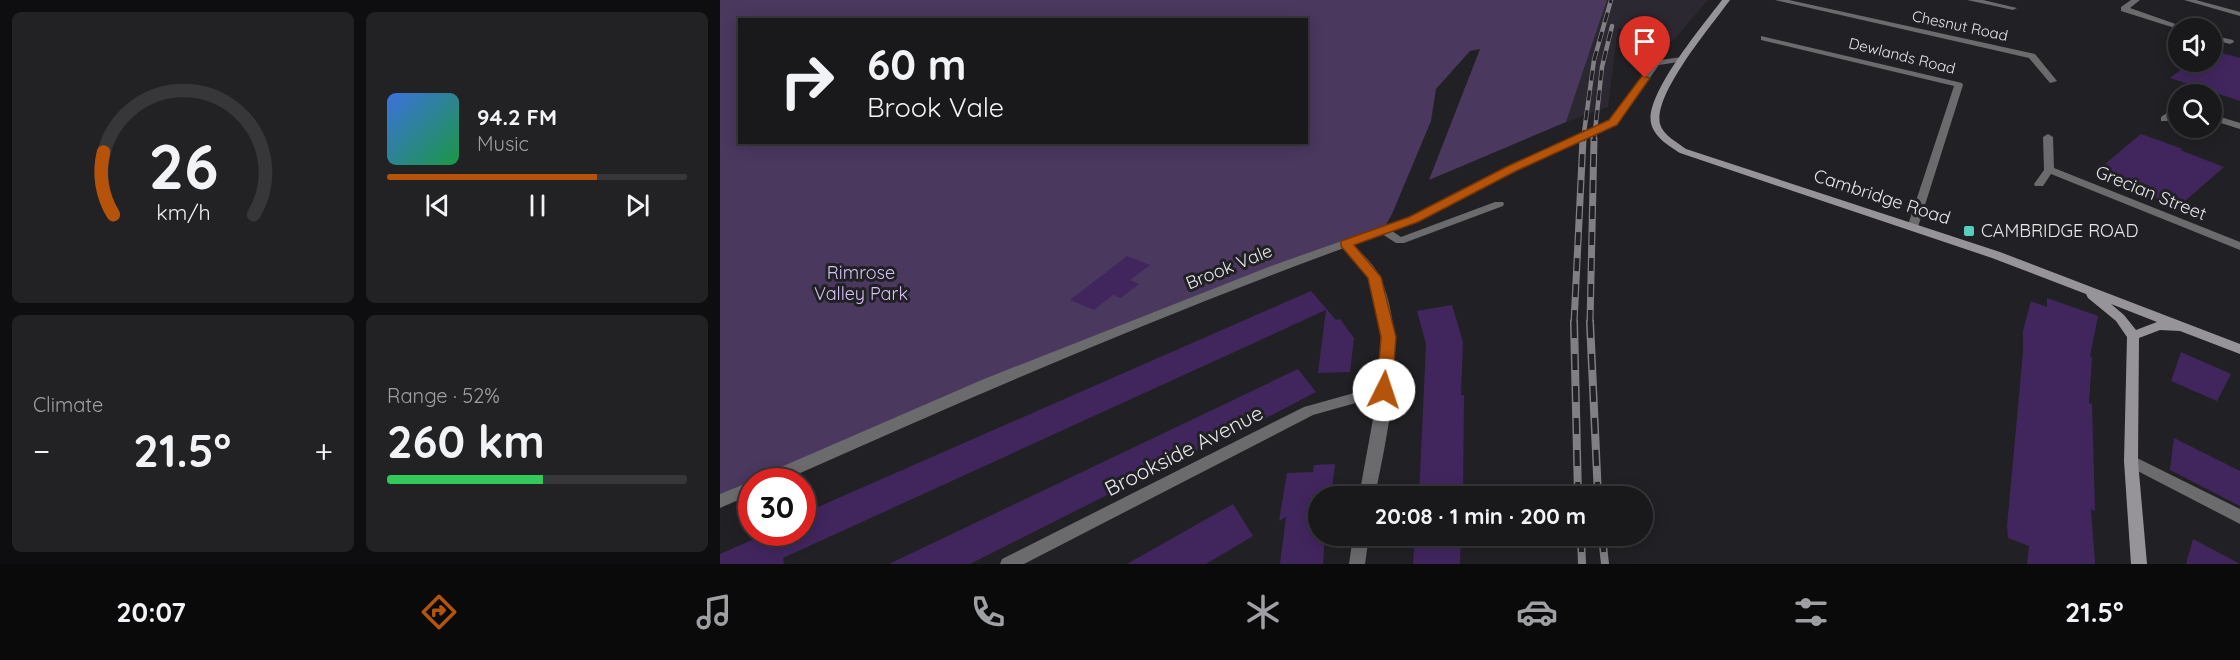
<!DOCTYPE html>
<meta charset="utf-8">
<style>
body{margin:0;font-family:Quicksand,sans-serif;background:#222124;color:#f1f3f6;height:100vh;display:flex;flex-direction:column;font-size:22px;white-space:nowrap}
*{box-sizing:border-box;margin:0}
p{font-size:20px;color:#9fa0a3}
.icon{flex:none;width:33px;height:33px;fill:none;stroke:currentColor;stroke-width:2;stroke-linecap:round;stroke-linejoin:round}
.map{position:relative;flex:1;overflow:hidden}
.side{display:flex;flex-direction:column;gap:12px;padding:12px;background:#0e0d0f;width:720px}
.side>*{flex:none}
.guide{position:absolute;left:18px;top:18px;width:570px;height:126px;border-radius:0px;box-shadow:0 3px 15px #0003,0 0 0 2px #37373a;background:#19181b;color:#f1f3f6;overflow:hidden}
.fabs{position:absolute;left:1448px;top:18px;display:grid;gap:12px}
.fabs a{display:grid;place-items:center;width:54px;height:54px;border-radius:50%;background:#19181b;box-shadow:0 3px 15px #0003,0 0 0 2px #37373a;font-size:30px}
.speed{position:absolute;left:18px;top:468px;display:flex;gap:12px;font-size:30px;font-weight:700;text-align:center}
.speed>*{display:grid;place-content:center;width:78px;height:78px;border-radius:50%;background:#19181b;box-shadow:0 3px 15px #0003,0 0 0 2px #37373a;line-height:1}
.speed .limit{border:9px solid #d22;background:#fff;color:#111}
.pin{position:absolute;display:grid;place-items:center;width:51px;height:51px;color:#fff;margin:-62px -26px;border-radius:50% 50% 50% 0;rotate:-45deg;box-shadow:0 0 6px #0007}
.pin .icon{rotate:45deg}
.me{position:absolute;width:66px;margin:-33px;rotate:4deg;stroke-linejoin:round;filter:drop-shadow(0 0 4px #0008)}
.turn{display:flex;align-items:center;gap:21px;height:126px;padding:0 30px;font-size:27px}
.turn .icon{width:78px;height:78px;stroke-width:2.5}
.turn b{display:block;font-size:42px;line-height:51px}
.big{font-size:45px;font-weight:700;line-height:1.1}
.side .tile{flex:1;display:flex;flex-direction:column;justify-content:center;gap:9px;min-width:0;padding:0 21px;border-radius:9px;background:#222124}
.side .dial{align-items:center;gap:0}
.dial svg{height:156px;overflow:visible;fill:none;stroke:#37373a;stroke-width:7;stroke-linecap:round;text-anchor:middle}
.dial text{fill:#f1f3f6;stroke:none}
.song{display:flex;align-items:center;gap:18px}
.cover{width:72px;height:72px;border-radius:9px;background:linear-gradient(135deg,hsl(220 70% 55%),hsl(140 70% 35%))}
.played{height:6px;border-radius:3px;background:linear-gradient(90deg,#b45309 70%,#37373a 70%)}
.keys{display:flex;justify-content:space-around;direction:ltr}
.heat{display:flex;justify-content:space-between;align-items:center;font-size:33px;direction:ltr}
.charge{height:9px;border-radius:4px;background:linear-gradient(90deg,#34c759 52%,#37373a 0)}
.side .tiles{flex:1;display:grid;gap:12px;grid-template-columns:repeat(2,1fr)}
.trip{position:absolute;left:588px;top:486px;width:345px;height:60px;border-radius:30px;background:#19181b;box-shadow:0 3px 15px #0003,0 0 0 2px #37373a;font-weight:700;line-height:60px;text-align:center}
.tab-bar{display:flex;height:96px;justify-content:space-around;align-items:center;background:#0a0a0b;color:#9fa0a3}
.tab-bar .icon{width:42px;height:42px}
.tab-bar .on{color:#b45309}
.tab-bar b{font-size:27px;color:#f1f3f6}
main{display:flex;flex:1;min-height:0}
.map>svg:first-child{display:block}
.built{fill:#2c2831}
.green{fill:#4a385f;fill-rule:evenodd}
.building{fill:#41265e}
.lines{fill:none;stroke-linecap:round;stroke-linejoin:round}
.minor{fill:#6b6a6c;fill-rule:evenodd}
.secondary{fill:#969498;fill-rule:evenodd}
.rail-far2-casing{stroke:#807f83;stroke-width:4.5}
.rail-far1-casing{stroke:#807f83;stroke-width:7}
.rail-casing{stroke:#807f83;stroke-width:8}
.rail-far2{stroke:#212024;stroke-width:3;stroke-dasharray:10;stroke-linecap:butt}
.rail-far1{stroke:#212024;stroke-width:4.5;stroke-dasharray:13;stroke-linecap:butt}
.rail{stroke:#212024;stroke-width:5;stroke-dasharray:16;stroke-linecap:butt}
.route{fill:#b45309;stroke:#753606;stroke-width:1.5}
.poi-dot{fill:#5acebd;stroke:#212024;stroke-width:2}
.labels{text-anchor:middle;stroke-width:6;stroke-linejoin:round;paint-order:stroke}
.far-street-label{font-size:15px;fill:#e7e6e9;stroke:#212024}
.street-label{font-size:18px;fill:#e7e6e9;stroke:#212024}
.poi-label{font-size:18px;fill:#e7e6e9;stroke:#212024;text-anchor:start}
.park-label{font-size:18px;fill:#d7c0f5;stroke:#212024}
.near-street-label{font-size:21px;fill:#e7e6e9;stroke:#212024}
</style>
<main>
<section class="side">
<div class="tiles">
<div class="tile dial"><svg viewBox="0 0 100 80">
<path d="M14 69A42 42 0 1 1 86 69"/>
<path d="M14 69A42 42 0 0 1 9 37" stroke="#b45309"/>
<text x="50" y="56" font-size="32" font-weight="700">26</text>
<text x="50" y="72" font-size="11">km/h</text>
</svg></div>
<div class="tile">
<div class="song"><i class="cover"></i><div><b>94.2 FM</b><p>Music</p></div></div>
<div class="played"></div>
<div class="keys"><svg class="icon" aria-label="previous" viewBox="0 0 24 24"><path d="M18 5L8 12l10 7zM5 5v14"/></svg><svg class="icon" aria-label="pause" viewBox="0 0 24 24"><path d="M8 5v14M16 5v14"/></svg><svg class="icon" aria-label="next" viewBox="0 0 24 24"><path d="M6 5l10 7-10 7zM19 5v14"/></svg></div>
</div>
<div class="tile"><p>Climate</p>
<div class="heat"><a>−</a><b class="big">21.5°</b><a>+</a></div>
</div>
<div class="tile"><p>Range · 52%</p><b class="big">260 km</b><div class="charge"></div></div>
</div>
</section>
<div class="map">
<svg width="1520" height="564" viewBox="0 0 1520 564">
<rect width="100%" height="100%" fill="#212024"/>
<path class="built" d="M887,0H988L952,42L898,28L888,107L846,122Z"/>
<path class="green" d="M0,0H887L846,122L709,180L760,49L750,51L716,89L711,121L672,214L663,230L555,269L43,481L32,482L0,501ZM20,20H586V142H20Z"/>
<path class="building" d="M1491,50L1520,58V101L1450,78L1471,62H1491Z
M1421,134L1463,149L1460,150L1504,167L1458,207L1374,173Z
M407,256L430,265L410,280L419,284L401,298L393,295L374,310L350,300Z
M591,291L616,320L620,319L634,338L630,372L598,373L606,310L63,558L64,564H0V554L50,532H82V514Z
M1327,298L1378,316L1370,356L1372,357L1369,403L1372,404L1375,511L1371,509L1375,564H1307L1309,546L1288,538L1287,526L1303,352V331L1311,301L1327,307Z
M732,305L743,342L741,395H744L743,496H699L706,344L697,311Z
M1461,352L1511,374L1497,401L1451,381Z
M578,369L596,392L544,419L542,417L250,564H169Z
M1454,438L1520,471V506L1450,470Z
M615,464L611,496H598V536H605L603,564H560L566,517L559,521L567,473L593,472L594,465Z
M513,504L533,536L486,564H407Z
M695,536H741L740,564H693Z
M1473,539L1520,564H1466Z"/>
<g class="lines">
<path class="minor" d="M1055,0H1069L1315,54L1337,81L1330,83L1309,58Z
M1247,0H1263L1297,8L1293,10Z
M1411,0H1420L1410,8L1467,28L1458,29L1401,11V7Z
M1464,0H1476L1520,12V16Z
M1491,35L1513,40L1514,42L1510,44L1491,39Z
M1041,36L1242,83L1243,85L1198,227L1194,228L1188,225L1234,86L1041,40Z
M962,57H965V61L939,65L896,125L796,171L698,221L672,231L681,237L775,202H783L784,204L783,206L684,243H676L662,234L634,245C643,255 654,264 660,277C689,340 668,431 655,496H639L657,397L593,415L304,564H280L282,559L584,407L659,386C661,354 664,301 646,272C640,263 631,256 624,248C433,318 246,399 60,482H36L38,477L264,379L551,266L690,217L788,167L890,121L933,61Z
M1458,105V112L1447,121H1441V117Z
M1491,114L1520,123V129L1491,120Z
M1328,134L1333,137L1334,168L1520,242V250L1331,174L1323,186H1315L1314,184L1324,170L1323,137Z
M1411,455L1520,509V524L1406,465L1404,461L1406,457Z
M32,481L35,482H32V494L0,508V494Z
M633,536H649L645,564H629Z"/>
<path class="secondary" d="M1002,0H1010C992,25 933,94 940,124C943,135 958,143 966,149L1280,252L1520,344V354L1460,331L1440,330L1419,338L1418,461L1427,564H1411L1404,461L1407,337L1396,321L1368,298L1366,294L1272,258L960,153C949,146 934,137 931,123C925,94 984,24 1002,0ZM1391,304L1437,322L1416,330L1404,315Z"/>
<g class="rail-far2-casing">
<path id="rail-far2" d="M863,140L874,60L891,0
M874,140L882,67L892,26"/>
</g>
<g class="rail-far1-casing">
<path id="rail-far1" d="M854,323L863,139
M870,323L874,139"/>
</g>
<g class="rail-casing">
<path id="rail" d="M854,322L858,496
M870,322L878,496
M861,536L862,564
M882,536L885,564"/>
</g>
<use href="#rail-far2" class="rail-far2"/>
<use href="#rail-far1" class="rail-far1"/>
<use href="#rail" class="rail"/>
</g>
<path class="route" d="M922,76L930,78L897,125L796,171L698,222L634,245L661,277L676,337L672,390L670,394H659L657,390L661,337L648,278L621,246V241L689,217L788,166L889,120Z"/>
<rect class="poi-dot" x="1243" y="225" width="12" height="12" rx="3"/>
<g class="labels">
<g class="far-street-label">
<text transform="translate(1240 26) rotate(12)" y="5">Chesnut Road</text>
<text transform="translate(1182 56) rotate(14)" y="5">Dewlands Road</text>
</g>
<g class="street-label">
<text transform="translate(1431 193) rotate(22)" y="6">Grecian Street</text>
<text transform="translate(1162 197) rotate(18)" y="6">Cambridge Road</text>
<text transform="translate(509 267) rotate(-22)" y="6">Brook Vale</text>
</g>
<g class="poi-label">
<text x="1261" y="237">CAMBRIDGE ROAD</text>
</g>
<g class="park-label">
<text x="141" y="279">Rimrose<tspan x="141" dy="21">Valley Park</tspan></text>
</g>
<g class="near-street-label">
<text transform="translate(464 451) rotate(-27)" y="7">Brookside Avenue</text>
</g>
</g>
</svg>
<div class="fabs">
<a><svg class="icon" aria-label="sound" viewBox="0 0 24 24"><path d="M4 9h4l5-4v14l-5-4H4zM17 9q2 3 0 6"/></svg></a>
<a><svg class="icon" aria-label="search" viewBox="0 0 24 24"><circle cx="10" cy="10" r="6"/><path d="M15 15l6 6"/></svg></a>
</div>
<div class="speed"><div class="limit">30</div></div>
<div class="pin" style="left:925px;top:78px;background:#d93025"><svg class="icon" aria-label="arrive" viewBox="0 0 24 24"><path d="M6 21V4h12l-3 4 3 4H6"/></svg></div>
<svg class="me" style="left:664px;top:390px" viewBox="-20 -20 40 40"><circle r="19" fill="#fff"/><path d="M0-13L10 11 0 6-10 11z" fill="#b45309"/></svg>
<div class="trip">20:08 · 1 min · 200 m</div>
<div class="guide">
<div class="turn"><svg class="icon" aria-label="right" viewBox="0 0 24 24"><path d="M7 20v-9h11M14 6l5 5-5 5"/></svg><div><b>60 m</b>Brook Vale</div></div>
</div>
</div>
</main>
<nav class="tab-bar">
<b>20:07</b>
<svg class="icon on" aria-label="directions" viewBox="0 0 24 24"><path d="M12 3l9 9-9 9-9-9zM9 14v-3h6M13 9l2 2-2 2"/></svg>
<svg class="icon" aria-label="music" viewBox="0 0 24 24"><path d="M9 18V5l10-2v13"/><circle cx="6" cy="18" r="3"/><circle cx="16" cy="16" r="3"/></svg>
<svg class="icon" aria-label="phone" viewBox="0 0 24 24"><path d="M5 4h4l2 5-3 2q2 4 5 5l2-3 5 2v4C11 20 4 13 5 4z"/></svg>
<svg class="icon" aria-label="climate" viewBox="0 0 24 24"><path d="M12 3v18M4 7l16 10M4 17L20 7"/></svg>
<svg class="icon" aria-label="car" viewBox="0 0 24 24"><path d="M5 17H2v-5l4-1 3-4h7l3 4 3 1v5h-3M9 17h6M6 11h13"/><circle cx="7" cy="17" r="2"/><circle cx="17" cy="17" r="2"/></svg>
<svg class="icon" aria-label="filters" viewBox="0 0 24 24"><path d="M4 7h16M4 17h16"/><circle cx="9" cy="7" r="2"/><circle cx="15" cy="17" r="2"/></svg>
<b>21.5°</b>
</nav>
